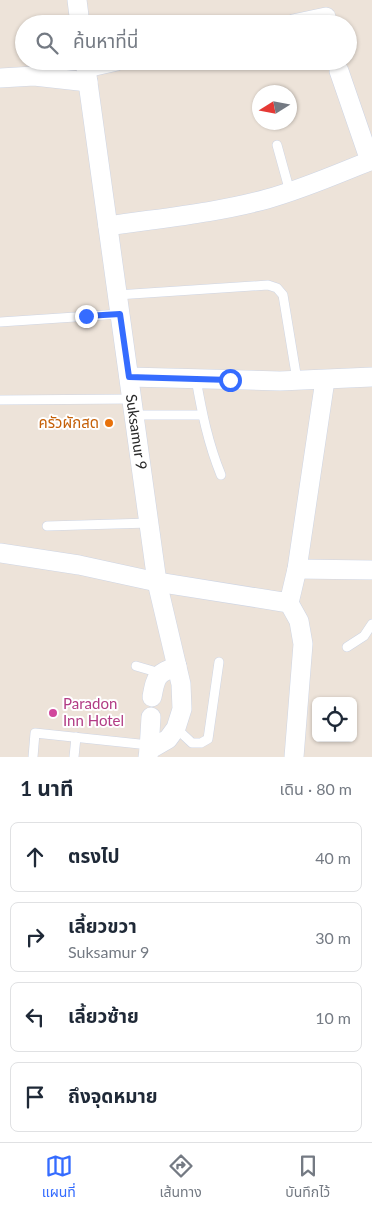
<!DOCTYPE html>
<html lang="th">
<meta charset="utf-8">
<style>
:root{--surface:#fff;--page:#f6f6f7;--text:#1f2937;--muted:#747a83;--line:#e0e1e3;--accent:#356cff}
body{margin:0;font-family:Lato,"Noto Sans Thai",sans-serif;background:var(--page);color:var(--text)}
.controls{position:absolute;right:15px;bottom:15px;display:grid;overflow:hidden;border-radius:8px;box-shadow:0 1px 4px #0004}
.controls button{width:45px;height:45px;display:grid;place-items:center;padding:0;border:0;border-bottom:1px solid var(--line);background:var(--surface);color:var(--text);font:25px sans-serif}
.compass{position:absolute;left:252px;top:85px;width:45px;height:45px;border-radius:50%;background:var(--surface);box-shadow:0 1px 4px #0004;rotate:259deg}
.stop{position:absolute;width:15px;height:15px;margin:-11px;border:4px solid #356cff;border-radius:50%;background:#fff}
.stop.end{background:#356cff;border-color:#fff;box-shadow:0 1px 5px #0008}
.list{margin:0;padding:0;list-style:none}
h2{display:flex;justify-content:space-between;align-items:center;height:65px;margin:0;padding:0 20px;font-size:21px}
h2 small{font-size:16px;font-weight:400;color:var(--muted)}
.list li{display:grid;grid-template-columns:32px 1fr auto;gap:15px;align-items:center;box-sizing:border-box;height:70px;margin:0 10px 10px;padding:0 10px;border:1px solid var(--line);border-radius:8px}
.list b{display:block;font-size:19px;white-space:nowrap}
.list p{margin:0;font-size:16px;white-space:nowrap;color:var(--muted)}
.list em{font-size:16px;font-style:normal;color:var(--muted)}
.icon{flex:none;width:28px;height:28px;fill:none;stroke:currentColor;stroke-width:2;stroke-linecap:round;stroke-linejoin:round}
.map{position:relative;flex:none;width:372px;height:757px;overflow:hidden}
.search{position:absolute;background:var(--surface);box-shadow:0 1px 4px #0004;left:15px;right:15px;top:15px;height:55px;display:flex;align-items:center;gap:12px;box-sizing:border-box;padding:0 18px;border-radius:28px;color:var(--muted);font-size:19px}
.sheet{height:385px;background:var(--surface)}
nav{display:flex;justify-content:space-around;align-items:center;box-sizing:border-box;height:70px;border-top:1px solid var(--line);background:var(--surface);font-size:14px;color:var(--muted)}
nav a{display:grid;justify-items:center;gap:2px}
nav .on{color:var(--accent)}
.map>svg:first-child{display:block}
</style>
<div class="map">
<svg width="372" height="757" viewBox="0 0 372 757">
<rect width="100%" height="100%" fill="#ede3d9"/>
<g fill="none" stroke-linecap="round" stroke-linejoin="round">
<g stroke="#ced5e4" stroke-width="10">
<g id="lane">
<path d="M277,145L290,192"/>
<path d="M117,295L268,285L277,288L283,295L297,380"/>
<path d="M0,322L120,314"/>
<path d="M196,379C202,413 208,443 221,475"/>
<path d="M0,400L132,399"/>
<path d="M134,415H202"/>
<path d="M47,526L149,523"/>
<path d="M347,647L364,636L372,624"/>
<path d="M136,666L160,673"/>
<path d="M176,728L192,743H201L208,739L219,662"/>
<path d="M33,757L35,733L149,745"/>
<path d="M74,757L76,737"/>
</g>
</g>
<g stroke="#ced5e4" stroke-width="20">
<g id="street">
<path d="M77,0L80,24"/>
<path d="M293,24L326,17"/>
<path d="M85,61L157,582L181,684L182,709L176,728L168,739L149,750L148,757"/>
<path d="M86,68L117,61"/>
<path d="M339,71L370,161"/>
<path d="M0,78L34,76L88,82"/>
<path d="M108,226C161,218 216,213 267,199C303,189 337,174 372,160"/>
<path d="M129,377L280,381L372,377"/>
<path d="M0,553L79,565L157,582L289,603L297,569L325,380"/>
<path d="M297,569L372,570"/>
<path d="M289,603L299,621L303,644L294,757"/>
<path d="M152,697C156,675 157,674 177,666"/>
<path d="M149,750L151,717"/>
</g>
</g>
<use href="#lane" stroke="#fff" stroke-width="9"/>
<use href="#street" stroke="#fff" stroke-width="19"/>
</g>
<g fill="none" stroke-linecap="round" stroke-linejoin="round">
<path stroke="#356cff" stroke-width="6" d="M86,316L120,314L129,377L230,380"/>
</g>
<circle fill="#e8710a" stroke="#fff" stroke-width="2" cx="109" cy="423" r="5"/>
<circle fill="#d1479c" stroke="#fff" stroke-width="2" cx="53" cy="713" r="5"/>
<g text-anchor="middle" stroke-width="4" stroke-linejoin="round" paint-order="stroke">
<g font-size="15" fill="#c56008" stroke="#fff" text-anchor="end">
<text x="99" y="428">ครัวผักสด</text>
</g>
<g font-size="15" fill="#292929" stroke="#fff">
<text transform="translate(136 432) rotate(82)" y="5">Suksamur 9</text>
</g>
<g font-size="15" fill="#b23c85" stroke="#fff" text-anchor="start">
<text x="63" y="709">Paradon<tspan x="63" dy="17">Inn Hotel</tspan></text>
</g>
</g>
</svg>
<div class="controls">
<button><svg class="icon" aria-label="locate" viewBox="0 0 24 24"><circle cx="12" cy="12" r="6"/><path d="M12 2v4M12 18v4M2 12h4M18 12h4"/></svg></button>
</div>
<svg class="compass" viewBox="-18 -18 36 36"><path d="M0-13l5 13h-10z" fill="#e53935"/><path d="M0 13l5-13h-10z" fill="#747a83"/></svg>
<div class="stop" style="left:230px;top:380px"></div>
<div class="stop end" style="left:86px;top:316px"></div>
<div class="search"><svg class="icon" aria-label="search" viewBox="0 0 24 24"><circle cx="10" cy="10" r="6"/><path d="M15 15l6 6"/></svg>ค้นหาที่นี่</div>
</div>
<section class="sheet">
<h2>1 นาที<small>เดิน · 80 m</small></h2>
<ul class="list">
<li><svg class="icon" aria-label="ahead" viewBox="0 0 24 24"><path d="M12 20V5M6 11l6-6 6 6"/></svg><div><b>ตรงไป</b></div><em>40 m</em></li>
<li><svg class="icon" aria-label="right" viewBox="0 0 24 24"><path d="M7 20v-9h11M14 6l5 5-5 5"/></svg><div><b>เลี้ยวขวา</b><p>Suksamur 9</p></div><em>30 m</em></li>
<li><svg class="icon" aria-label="left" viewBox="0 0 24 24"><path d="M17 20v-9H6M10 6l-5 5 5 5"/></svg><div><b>เลี้ยวซ้าย</b></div><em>10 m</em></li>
<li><svg class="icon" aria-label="arrive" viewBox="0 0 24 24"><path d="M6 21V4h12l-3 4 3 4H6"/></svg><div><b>ถึงจุดหมาย</b></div></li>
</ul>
</section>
<nav>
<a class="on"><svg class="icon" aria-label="map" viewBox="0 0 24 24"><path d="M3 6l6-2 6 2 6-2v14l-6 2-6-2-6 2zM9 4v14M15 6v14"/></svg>แผนที่</a>
<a><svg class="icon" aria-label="directions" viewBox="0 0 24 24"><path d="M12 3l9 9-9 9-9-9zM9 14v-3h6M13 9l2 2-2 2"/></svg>เส้นทาง</a>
<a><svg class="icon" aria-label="saved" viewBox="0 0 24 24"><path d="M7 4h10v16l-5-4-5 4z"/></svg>บันทึกไว้</a>
</nav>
